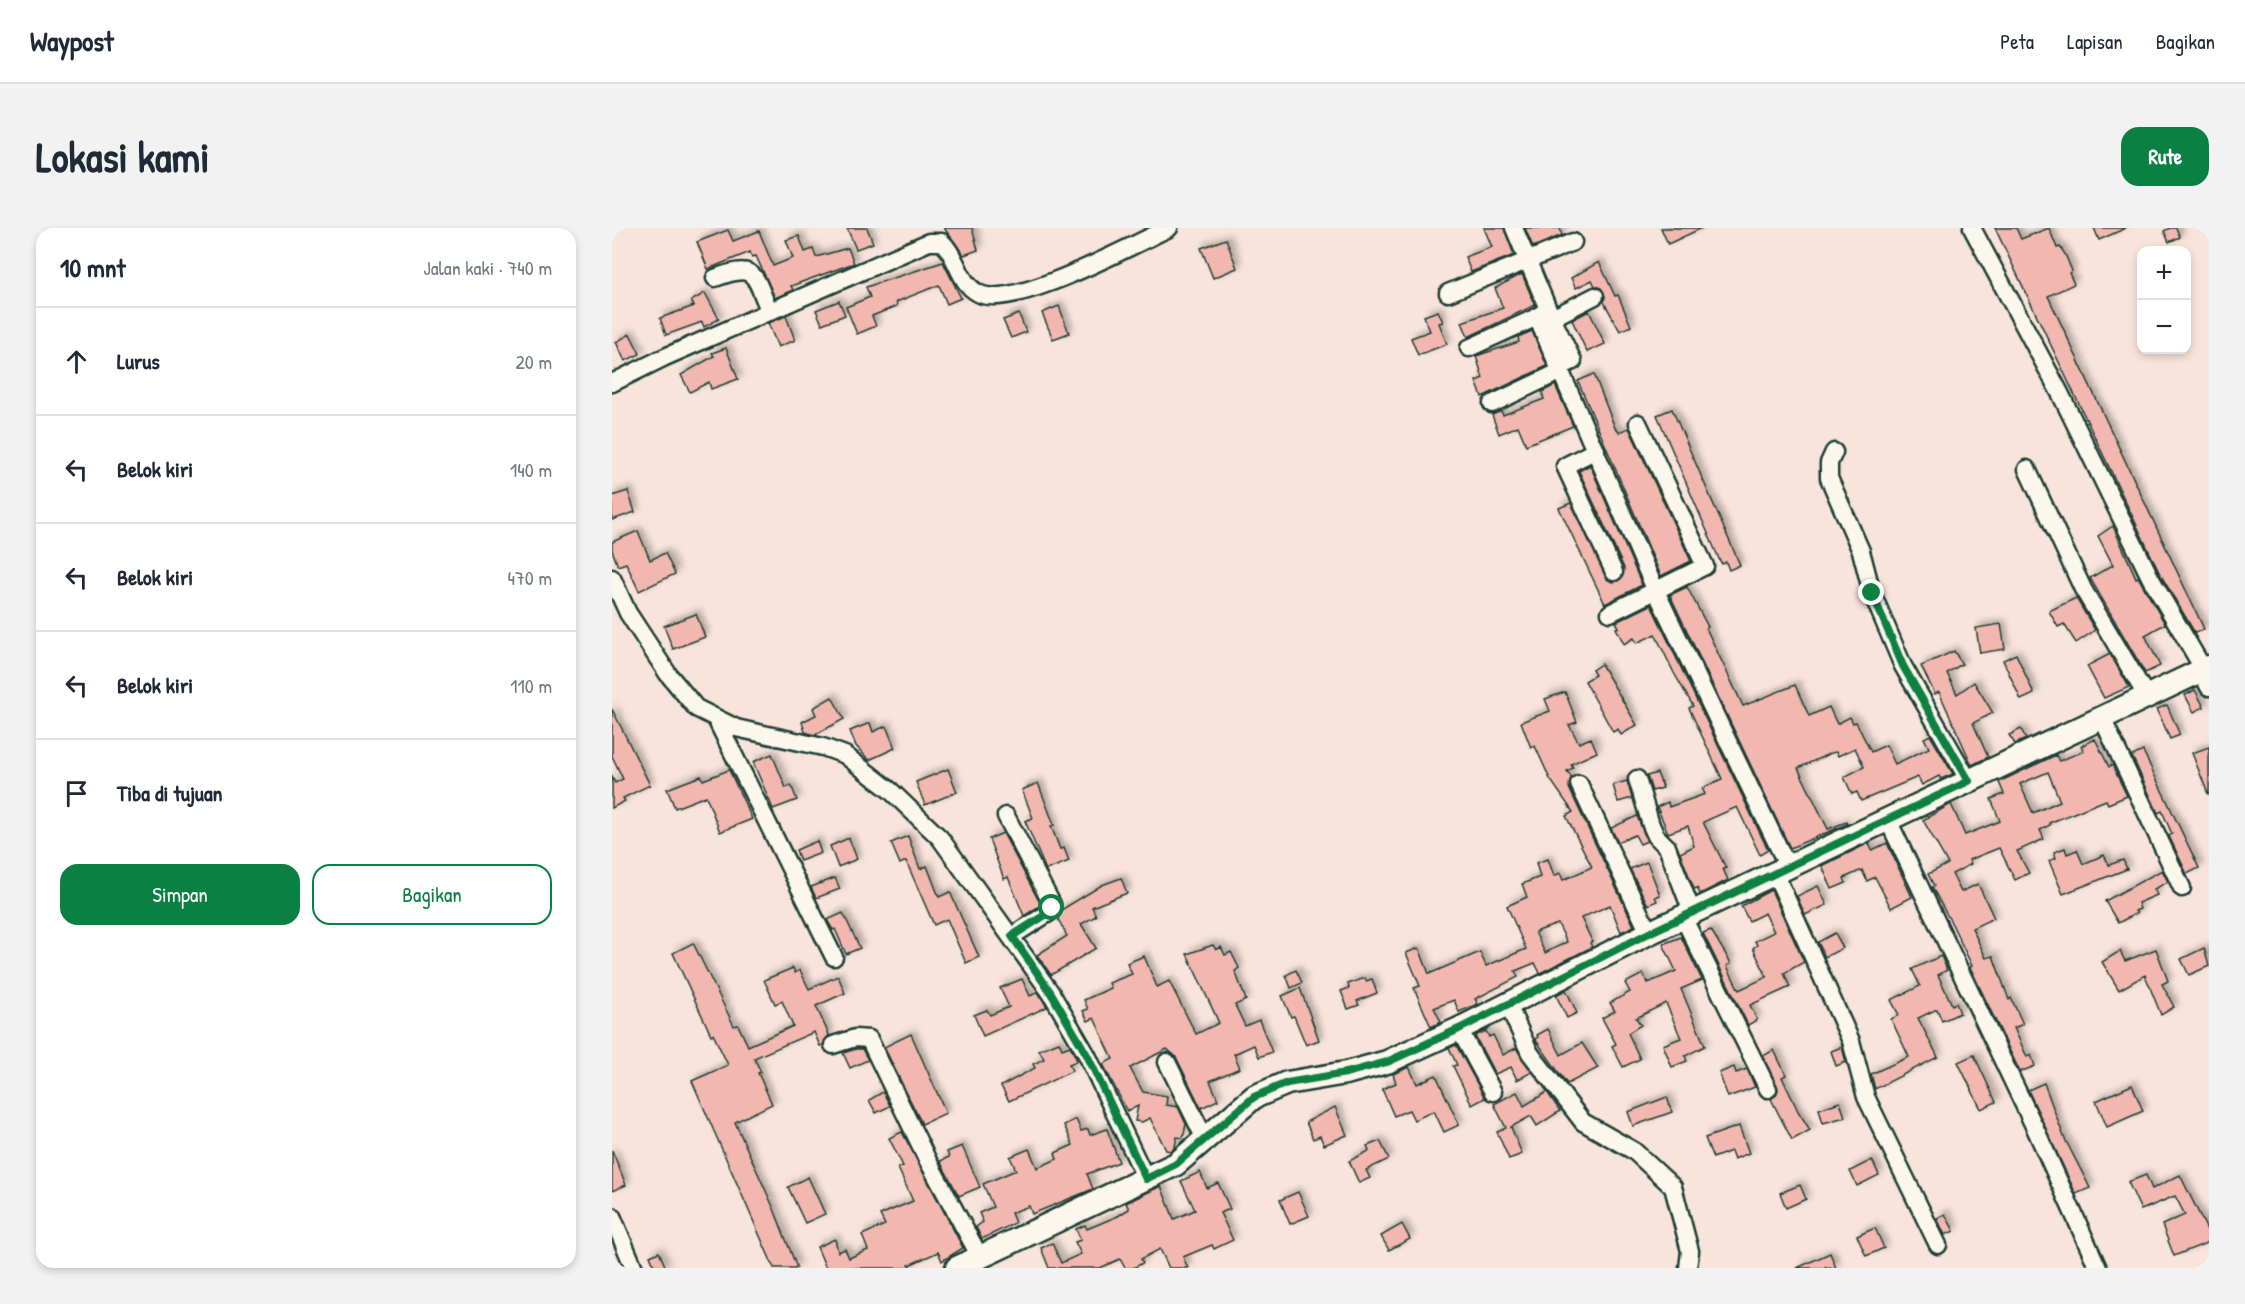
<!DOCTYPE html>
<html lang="id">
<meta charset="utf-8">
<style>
:root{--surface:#fff;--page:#f2f2f3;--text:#1f2937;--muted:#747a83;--line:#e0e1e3;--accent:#0b8043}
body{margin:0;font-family:"Patrick Hand",sans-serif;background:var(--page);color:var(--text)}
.controls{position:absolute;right:18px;top:18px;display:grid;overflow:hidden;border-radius:12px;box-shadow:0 3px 9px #0003}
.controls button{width:54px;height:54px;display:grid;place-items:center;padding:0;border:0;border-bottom:2px solid var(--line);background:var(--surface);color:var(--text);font:30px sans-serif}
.stop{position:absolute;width:18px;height:18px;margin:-14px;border:4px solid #0b8043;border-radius:50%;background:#fff}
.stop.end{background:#0b8043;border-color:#fff;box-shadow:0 2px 6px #0008}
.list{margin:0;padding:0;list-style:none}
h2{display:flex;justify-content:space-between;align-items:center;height:78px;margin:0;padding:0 24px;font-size:26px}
h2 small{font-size:20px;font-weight:400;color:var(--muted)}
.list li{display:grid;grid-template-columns:39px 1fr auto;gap:18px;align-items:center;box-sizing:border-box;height:108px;padding:0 24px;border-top:2px solid var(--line)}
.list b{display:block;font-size:22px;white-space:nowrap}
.list em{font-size:20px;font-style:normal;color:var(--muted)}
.actions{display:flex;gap:12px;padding:18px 24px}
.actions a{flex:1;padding:14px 0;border:2px solid var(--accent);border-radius:18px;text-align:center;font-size:21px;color:var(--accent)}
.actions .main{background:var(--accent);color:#fff}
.icon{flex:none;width:33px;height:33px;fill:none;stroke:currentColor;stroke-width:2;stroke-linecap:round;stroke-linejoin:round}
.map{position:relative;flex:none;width:1597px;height:1040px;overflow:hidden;border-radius:18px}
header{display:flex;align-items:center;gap:36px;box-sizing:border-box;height:84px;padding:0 30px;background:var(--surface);border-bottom:2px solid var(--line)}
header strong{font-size:28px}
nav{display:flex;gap:33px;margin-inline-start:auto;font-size:21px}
.intro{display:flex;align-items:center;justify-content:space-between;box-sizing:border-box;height:144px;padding:0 36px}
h1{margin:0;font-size:42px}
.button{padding:15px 27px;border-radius:18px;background:var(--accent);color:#fff;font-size:21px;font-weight:700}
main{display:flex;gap:36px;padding:0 36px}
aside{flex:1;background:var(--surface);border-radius:18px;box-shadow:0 3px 9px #0003}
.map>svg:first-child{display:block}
</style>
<header>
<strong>Waypost</strong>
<nav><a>Peta</a><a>Lapisan</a><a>Bagikan</a></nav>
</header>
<div class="intro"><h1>Lokasi kami</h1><a class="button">Rute</a></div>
<main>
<aside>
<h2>10 mnt<small>Jalan kaki · 740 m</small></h2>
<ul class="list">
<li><svg class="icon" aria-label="ahead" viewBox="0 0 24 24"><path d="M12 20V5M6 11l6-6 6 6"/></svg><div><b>Lurus</b></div><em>20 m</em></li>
<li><svg class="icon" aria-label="left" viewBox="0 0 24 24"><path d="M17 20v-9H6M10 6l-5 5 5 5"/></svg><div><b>Belok kiri</b></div><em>140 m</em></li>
<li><svg class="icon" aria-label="left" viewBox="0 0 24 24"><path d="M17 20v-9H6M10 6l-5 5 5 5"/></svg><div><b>Belok kiri</b></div><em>470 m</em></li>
<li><svg class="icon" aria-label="left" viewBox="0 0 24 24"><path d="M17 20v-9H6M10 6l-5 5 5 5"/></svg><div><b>Belok kiri</b></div><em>110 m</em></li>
<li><svg class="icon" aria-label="arrive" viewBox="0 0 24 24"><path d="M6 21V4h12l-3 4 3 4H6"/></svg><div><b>Tiba di tujuan</b></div></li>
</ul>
<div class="actions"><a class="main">Simpan</a><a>Bagikan</a></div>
</aside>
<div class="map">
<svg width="1597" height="1040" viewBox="0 0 1597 1040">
<defs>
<filter id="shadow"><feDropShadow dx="4" dy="-4" stdDeviation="3" flood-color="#0004"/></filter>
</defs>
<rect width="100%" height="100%" fill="#f8e4da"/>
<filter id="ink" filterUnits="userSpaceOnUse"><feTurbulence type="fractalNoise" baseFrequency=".0167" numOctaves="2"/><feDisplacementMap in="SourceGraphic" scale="12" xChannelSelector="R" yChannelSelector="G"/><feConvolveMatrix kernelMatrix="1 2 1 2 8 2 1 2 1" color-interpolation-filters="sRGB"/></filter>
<g filter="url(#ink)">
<g fill="#f2b7af" stroke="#1f3d34" stroke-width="1.5" fill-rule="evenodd" filter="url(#shadow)">
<path d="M235,0H255L261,15L244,21Z"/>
<path d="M332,0H360L366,22L352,27Z"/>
<path d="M872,0H892L902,27L859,44L853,29L880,19Z"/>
<path d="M913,0H948L950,7L921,19Z"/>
<path d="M1049,0H1090L1056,16Z"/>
<path d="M1383,0H1404L1409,11L1437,0L1445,20L1448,19L1453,26L1460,43L1457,45L1462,56L1436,68L1592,401L1583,405L1548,346Z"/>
<path d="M1482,0H1514L1487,12Z"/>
<path d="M1558,0H1564L1568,9L1557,14L1552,3Z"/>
<path d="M116,2L121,13L147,3L161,38L181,30L174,12L187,8L193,24L201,21L204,29L236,20L242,35L179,58L181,62L163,70L144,28L140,29L138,24L96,41L85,14Z"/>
<path d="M614,11L625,40L601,50L589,20Z"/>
<path d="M331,34L349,70L335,76L327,57L284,74L285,78L260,88L264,98L245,106L234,79L258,69L254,59Z"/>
<path d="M987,34L1003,68L1006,67L1019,98L1008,103L992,74L993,68L989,60L983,58L980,52L964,60L959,50Z"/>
<path d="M910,46L923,77L856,109L850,94L891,80L883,60Z"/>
<path d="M93,65L107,91L92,99L90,94L54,107L48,90L82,78L79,73Z"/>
<path d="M227,73L233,87L210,96L204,82Z"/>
<path d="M447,78L457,105L441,111L430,85Z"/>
<path d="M826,83L831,94L827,95L835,116L806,127L799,110L818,103L812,88Z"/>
<path d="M977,83L993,116L975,124L960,92Z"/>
<path d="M407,86L414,104L399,110L391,92Z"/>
<path d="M174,88L183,112L166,119L156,95Z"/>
<path d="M920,103L935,138L870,169L864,153L871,150L864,128L907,114L906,109Z"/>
<path d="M18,106L28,126L13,133L4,114Z"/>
<path d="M114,120L126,151L99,161L97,154L78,164L69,147L102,128L100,125Z"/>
<path d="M982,146L1003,200L1007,204L1017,200L1079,333L1049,348L966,153Z"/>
<path d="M943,157L961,198L914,217L906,198L887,206L880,187L889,183L891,187L932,171L930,164Z"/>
<path d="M1060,181L1128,337L1117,342L1114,334L1110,336L1107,331L1045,187Z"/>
<path d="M978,237L1030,357L993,376L947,280L959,275L996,352L1002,354L1010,350L1012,340L967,243Z"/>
<path d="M16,263L23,284L0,292V268Z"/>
<path d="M1501,298L1524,350L1526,349L1553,396L1533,407L1548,438L1533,445L1478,350L1501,337L1486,308Z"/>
<path d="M26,303L38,332L53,325L63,346L27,363L14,335L6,338L0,322V314Z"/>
<path d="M1075,359L1096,399L1094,400L1131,478L1183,457L1197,488L1217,479L1225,496L1238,489L1241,495L1244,494L1259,524L1274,517L1283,536L1317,520L1312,510L1318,507L1341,546L1329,551L1327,548L1310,557L1306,549L1249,573L1245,564L1240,566L1232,549L1252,539L1243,520L1226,528L1224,524L1219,525L1186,540L1216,601L1234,594L1235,596L1178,620L1058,367Z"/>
<path d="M1464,370L1483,402L1464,415L1452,396L1446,399L1437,383Z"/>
<path d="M1039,377L1156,622L1148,627L1125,579L1091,594L1114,640L1111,641L1116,652L1088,666L1085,660L1082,661L1068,625L1082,618L1076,598L1056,605L1045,579L1056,574L1057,579L1093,566L1090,560L1110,551L1077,480L1081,478L1062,445L1043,406L1025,415L1022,410L1012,416L1004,400L1007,399L1004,394Z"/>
<path d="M84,386L93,409L61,421L52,398Z"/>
<path d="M1389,396L1393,421L1368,425L1364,400Z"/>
<path d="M1342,423L1350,436L1335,445L1345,466L1362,454L1381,485L1361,495L1376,529L1360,537L1327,464L1323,466L1309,438Z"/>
<path d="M1404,426L1422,466L1409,472L1391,432Z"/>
<path d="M1498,426L1517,459L1492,470L1475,438Z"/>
<path d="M989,436L1025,497L1009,507L1006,501L1001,504L973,453L983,447L980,442Z"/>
<path d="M1583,462L1592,479L1582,484L1573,467Z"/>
<path d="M953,464L965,494L957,497L967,515L979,510L985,524L959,536L961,540L955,543L959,549L957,560L1022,698L1009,704L998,677L969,690L980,713L978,715L980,719L928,745L923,735L903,743L906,749L863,771L866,776L847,784L842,772L822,780L829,794L819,799L802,760L808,758L794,725L807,720L817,746L868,724L874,738L914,721L895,678L915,669L910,656L928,649L924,635L936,631L942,648L948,645L951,652L980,639L954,588L961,584L938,551L923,518L919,520L909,494L938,483L933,471ZM946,696L955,714L933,725L923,704Z"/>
<path d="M220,469L232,491L203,507L193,504L190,494L204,487L201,480Z"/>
<path d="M1555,477L1568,507L1558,511L1545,481Z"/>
<path d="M0,481L38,557L11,570L13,573L0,580V548L3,555L11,551L0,528Z"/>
<path d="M258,495L261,504L274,498L283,520L257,532L244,518L238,503Z"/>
<path d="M1409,501L1414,511L1403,516L1397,507Z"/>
<path d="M1483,511L1497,539L1500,537L1515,568L1496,576L1494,572L1437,595L1438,597L1428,602L1432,611L1405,623L1417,645L1403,652L1387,620L1357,632L1359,636L1340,646L1349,664L1366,656L1382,690L1360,700L1374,730L1381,728L1397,772L1399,770L1411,796L1402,800L1415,829L1419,827L1423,838L1408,844L1358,739L1360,738L1341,698L1320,659L1322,658L1316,646L1336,636L1311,592L1339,576L1353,607L1388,593L1379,571L1392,566L1387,554L1444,527L1447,533L1472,523L1469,518ZM1436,544L1448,573L1421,585L1408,556Z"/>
<path d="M1597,519V566H1596L1580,525Z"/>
<path d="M1531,523L1587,640L1575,646L1557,608L1560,606L1550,583L1546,585L1520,528Z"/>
<path d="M160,526L174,560L179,557L185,572L161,581L141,534Z"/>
<path d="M336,541L345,564L313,577L304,554Z"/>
<path d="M117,542L140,591L108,604L94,568L63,580L55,561L89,548L91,552Z"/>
<path d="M1045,545L1051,560L1040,563L1035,548Z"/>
<path d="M1015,553L1020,570L1006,574L1001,557Z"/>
<path d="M426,555L442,597L439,598L448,621L452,620L457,633L434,642L413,593L421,590L410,562Z"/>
<path d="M1025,588L1035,613L1028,616L1023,607L1006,614L999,600Z"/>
<path d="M391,605L429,677L412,688L396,649L392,651L377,611Z"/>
<path d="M296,608L308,641L315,638L327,669L338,664L367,729L354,735L335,691L322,697L294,633L288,636L279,615Z"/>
<path d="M237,610L245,631L226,639L218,618Z"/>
<path d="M205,613L209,625L188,633L184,622Z"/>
<path d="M1257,615L1260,622L1275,615L1300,669L1279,680L1263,649L1255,653L1250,642L1232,650L1234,655L1220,661L1210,638Z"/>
<path d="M1453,620L1455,626L1465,622L1471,636L1492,627L1497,637L1511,632L1515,641L1451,666L1437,633L1444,630L1442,624Z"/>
<path d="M1035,634L1048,667L1043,669L1045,673L1036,677L1018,641Z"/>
<path d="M1550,642L1556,654L1542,661L1545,667L1526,675L1528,681L1523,683L1525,685L1506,695L1493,673Z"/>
<path d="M223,650L228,661L204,670L199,659Z"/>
<path d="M509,650L515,665L480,679L484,688L469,696L484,720L439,747L425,727L455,708L446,691L449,682L490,657Z"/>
<path d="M1206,658L1215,677L1193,687L1185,668Z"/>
<path d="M1159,662L1192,734L1172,745L1178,759L1138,777L1145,792L1136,797L1091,705L1099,702L1119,735L1115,738L1127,762L1155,749L1141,720L1145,717L1143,713L1162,704L1153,685L1137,693L1129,678Z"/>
<path d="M231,685L248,720L234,726L223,701L221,702L215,692Z"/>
<path d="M1223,705L1231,720L1213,729L1206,714Z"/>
<path d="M1069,709L1090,752L1069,761L1093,818L1073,828L1075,833L1060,839L1051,817L1069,810L1054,775L1024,790L1029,797L1016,805L1028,831L1011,839L1000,818L1004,816L990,790L1003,783L998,775L1018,764L1013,755L1031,746L1036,755L1064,743L1051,716Z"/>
<path d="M81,715L122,798L126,797L136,818L181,798L170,773L163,776L152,752L181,740L183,745L188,742L197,761L226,748L233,765L204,778L217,807L211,817L208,818L202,804L142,830L149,844L146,845L160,876L123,894L162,981L185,1040H162L80,853L116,837L101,806L99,807L61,725Z"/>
<path d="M601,717L604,722L609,719L613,727L619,724L627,740L623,743L634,772L623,777L633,798L647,792L660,824L647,829L642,817L622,826L628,840L598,853L606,872L589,880L564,829L555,821L518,840L531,864L555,868L554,877L566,879L574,896L571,910L565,909L563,919L559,923L554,922L538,890L530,894L523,893L526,878L515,883L491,836L501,831L482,790L476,793L471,783L476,781L472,772L499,760L497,755L520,746L515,735L532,728L545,759L557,753L584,806L607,795L575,726Z"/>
<path d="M1592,720L1597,738L1577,747L1569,731Z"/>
<path d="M1544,721L1556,753L1550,756L1562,779L1549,787L1533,747L1507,762L1490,734L1508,723L1513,733Z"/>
<path d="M1329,728L1335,742L1326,747L1340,777L1344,775L1348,785L1330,793L1325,781L1306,790L1326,829L1263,861L1259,846L1297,829L1279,791L1287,787L1279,772L1308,758L1300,741Z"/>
<path d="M684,742L690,755L679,760L674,747Z"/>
<path d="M753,750L754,753L760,751L765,765L745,773L747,777L736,781L729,763L737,760L736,756Z"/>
<path d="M410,751L418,768L426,764L435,779L371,808L362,787L375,782L378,787L397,779L388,760Z"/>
<path d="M688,760L707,812L694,817L682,788L679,789L670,768Z"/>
<path d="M954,762L965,785L955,790L944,767Z"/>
<path d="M936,801L949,827L970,815L986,840L955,856L923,811L926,809L925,807Z"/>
<path d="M874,803L877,809L881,807L891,827L904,820L920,844L905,852L899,839L883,846L863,808Z"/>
<path d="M299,806L334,885L310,896L272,819Z"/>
<path d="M447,814L450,821L458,818L461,824L465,833L457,836L460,843L397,873L389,858L423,840L421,836L432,831L427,822Z"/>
<path d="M844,817L873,870L860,877L841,838L845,837L837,820Z"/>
<path d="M1230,819L1234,834L1224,838L1219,823Z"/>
<path d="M244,821H250L256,832L238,840L231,825Z"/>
<path d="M1162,822L1174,847L1170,849L1186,883L1198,902L1180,912L1159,871L1164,867L1166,861L1151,828Z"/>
<path d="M1362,827L1384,874L1369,881L1346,834Z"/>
<path d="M797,839L805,856L824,847L847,897L832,904L822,883L802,892L797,882L782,888L770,861L784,855L781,846Z"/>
<path d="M1122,839L1124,845L1135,841L1143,859L1116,869L1107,845Z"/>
<path d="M1432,855L1452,909L1478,960L1464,966L1416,862Z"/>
<path d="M1520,857L1531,883L1495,899L1484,873Z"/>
<path d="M271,864L278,878L264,885L257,872Z"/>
<path d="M905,864L912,878L935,864L948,883L925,898L919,888L899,899L910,926L897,931L885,904L894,900L882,876Z"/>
<path d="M1055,869L1060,884L1021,898L1016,884Z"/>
<path d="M1228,874L1233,889L1211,895L1207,881Z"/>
<path d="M723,879L735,907L712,917L708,908L701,911L694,894Z"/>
<path d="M464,891L469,903L476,901L478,907L495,901L507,934L475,946L481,961L420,986L417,978L399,985L403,995L370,1011L364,999L371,994L367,985L381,979L371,956L404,942L398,929L417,921L425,940L445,931L443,925L461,917L452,897Z"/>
<path d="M1127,898L1137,925L1122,931L1119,923L1101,930L1093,910Z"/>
<path d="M290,904L351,1020L330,1033L326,1024L297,1037L298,1040H214L205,1019L223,1011L226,1024L233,1021L237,1030L256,1022L250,1007L273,997L268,987L301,973L286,940L291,938L277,910Z"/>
<path d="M768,913L777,931L754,942L758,950L747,955L737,933L757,923L755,918Z"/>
<path d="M350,918L368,959L347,968L328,933L337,929L335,924Z"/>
<path d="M0,922L14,957L0,963Z"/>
<path d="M1260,932L1267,947L1245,958L1238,943Z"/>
<path d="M588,944L595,960L606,955L618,981L608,985L621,1012L602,1021L600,1017L571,1029L576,1040H557L548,1021L529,1031L531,1035L521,1040H513L508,1031L488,1040H437L429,1020L440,1015L449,1035L469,1026L463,1014L469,1012L464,1001L473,997L475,1001L506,988L517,981L514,975L549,958L562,991L583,982L569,953Z"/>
<path d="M1534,947L1540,961L1568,947L1597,1006V1014L1562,1028L1550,997L1573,987L1563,968L1529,982L1516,954Z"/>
<path d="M196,949L213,986L193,995L176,959Z"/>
<path d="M1188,957L1194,971L1174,980L1168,965Z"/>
<path d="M686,964L697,988L678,996L668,972Z"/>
<path d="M1333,986L1342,1003L1333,1007L1325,990Z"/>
<path d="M790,996L798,1011L777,1022L769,1008Z"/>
<path d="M1263,1000L1272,1020L1254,1028L1245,1008Z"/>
<path d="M47,1024L54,1040H43L38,1028Z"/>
<path d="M1218,1025L1224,1040H1185Z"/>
</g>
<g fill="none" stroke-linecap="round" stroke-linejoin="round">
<g stroke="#1f3d34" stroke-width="21">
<g id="street">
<path d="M902,0L936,81L925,89L1043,361L1176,639"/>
<path d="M1360,0L1448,165L1539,351L1592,442"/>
<path d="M103,50C146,34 141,47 158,84"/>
<path d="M836,65L961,14"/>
<path d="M936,81L940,90L983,68"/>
<path d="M940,90L961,133L946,140"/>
<path d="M857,120L925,89"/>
<path d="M0,155L53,129L317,14H330C346,29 346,54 366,65C398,84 522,16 557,0"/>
<path d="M880,176L947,144"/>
<path d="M984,222L953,238L1002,344"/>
<path d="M1222,224L1217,235V250L1249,323L1260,365L1291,438L1357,553"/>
<path d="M1415,241L1471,361L1535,469"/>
<path d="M0,350L16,385L56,446L84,480L124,500L211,519L233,527L279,563L328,610L439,765L475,827L534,951"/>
<path d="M998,385L1093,338L1026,195"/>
<path d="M1589,443L1597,459"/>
<path d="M1490,490L1570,660"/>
<path d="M104,491L222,729"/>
<path d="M1025,551L1039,597L1044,608L1055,619L1080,684"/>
<path d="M967,556L1037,705"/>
<path d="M394,588L440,676L438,684L400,708"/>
<path d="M1276,592L1423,900L1486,1040"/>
<path d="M1163,645L1239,813L1254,869L1326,1017"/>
<path d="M1071,689L1156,861"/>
<path d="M896,777L918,825L971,894L1022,923L1061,959L1078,1023L1076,1040"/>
<path d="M847,801L881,864"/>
<path d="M221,817L243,810L257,811L316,933L368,1029"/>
<path d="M555,834L593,911"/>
<path d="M0,988L22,1040"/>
</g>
</g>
<g stroke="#1f3d34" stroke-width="27">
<path id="secondary" d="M345,1040L564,936L642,869L675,855L734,845L775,834L847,801L1037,705L1597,439"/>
</g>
<use href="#street" stroke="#fbf7ec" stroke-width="16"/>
<use href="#secondary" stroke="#fbf7ec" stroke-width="22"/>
</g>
</g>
<g fill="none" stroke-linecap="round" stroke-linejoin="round" filter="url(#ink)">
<path stroke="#0b8043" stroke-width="8" d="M440,680L438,684L400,708L439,765L475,827L534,951L564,936L642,869L675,855L734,845L775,834L847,801L1037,705L1357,553L1291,438L1260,365"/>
</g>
</svg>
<div class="controls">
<button>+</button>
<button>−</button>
</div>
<div class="stop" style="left:440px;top:680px"></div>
<div class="stop end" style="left:1260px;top:365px"></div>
</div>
</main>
